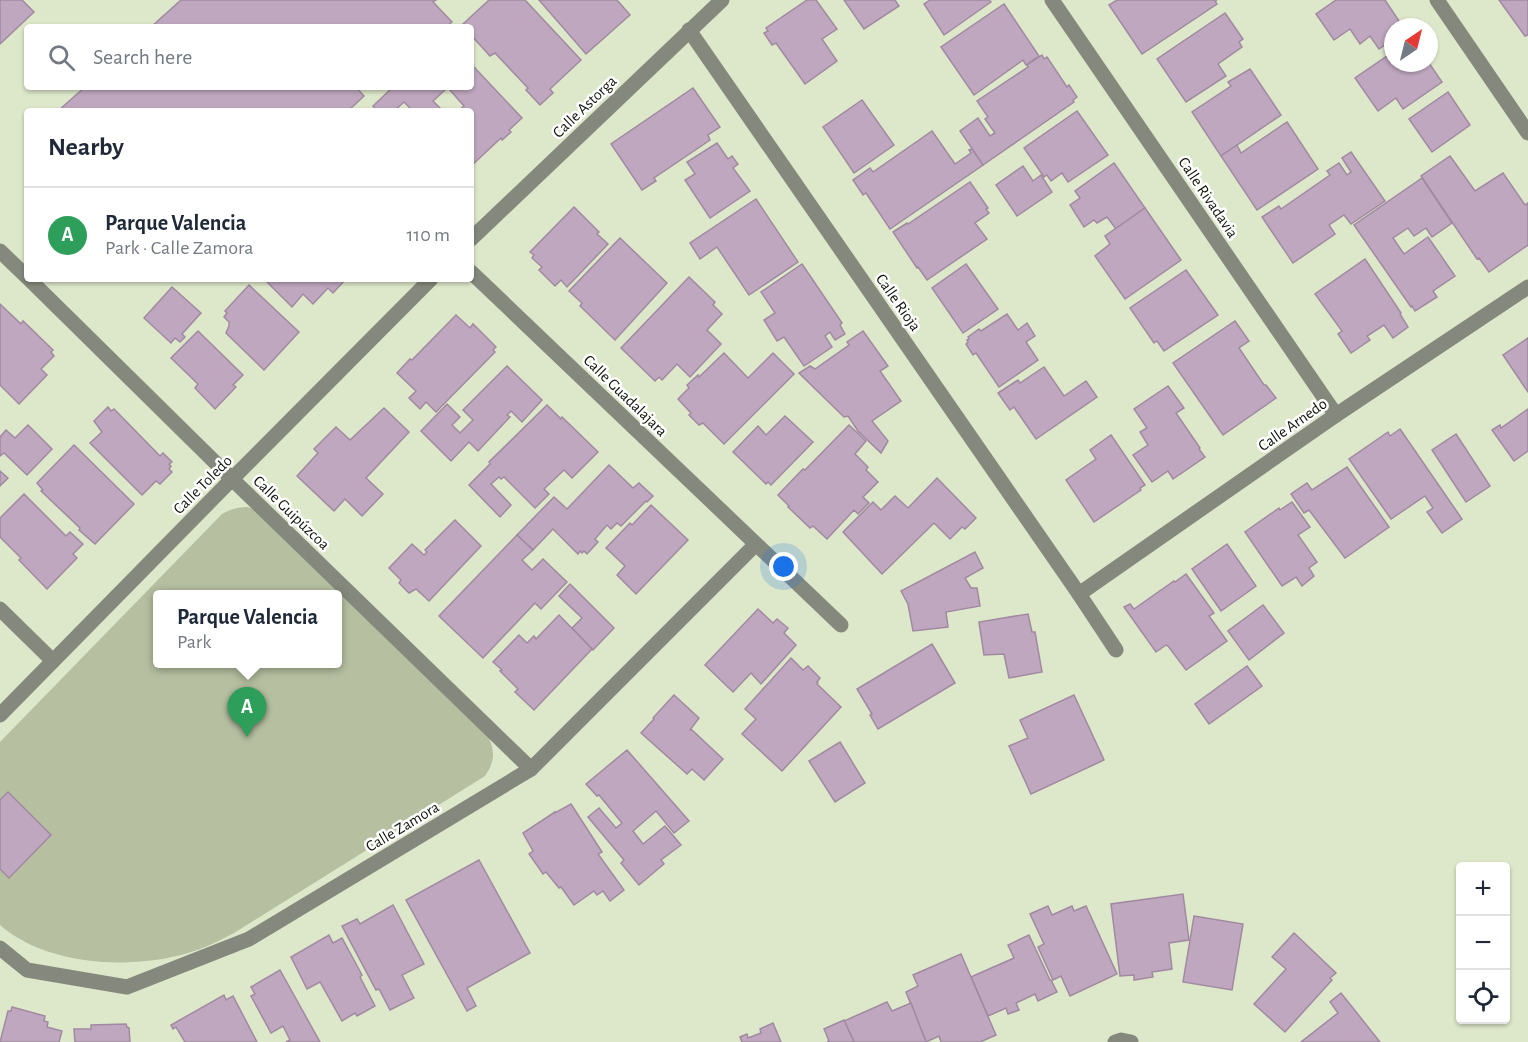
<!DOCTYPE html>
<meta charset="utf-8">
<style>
:root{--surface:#fff;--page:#f2f2f3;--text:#1f2937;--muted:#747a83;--line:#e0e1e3;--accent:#b04db4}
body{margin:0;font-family:"Alegreya Sans",sans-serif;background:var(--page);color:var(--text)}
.controls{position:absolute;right:18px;bottom:18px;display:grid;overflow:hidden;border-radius:6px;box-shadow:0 2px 4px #0004}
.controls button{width:54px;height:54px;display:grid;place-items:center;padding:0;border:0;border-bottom:2px solid var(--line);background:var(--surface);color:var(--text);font:30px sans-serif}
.compass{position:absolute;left:1384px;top:18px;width:54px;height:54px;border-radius:50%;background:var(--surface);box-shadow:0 2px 4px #0004;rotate:35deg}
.you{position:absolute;left:784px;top:567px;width:21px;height:21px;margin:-15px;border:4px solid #fff;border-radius:50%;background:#1a73e8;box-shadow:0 0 0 9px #1a73e833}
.badge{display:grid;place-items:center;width:39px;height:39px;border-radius:50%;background:var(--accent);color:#fff;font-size:20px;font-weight:700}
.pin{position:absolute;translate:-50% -50px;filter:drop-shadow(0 2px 3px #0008)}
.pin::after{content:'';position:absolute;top:32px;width:21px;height:18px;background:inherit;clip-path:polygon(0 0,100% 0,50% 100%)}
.popup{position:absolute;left:153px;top:590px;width:189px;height:78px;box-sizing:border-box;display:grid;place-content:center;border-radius:6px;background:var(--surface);filter:drop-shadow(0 2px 4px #0005);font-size:20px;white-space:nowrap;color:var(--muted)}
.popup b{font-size:22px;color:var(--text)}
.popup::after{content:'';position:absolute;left:50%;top:100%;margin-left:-12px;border:12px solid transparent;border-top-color:var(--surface)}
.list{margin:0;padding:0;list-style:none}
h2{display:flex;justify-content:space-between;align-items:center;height:78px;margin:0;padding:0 24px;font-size:26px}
h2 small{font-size:20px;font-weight:400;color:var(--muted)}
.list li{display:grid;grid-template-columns:39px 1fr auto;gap:18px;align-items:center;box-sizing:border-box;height:96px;padding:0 24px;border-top:2px solid var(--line)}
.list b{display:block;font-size:22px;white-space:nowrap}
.list p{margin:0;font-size:20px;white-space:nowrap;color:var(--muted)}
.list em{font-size:20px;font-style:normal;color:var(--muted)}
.icon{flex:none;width:33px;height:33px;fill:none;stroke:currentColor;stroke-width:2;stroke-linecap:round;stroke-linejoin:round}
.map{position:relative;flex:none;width:1528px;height:1042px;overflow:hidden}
.search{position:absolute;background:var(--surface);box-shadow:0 2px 4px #0004;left:24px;top:24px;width:450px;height:66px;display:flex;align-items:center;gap:15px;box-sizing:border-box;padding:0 21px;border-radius:6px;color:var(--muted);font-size:22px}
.panel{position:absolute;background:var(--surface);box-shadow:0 2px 4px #0004;left:24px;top:108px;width:450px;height:174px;border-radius:6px}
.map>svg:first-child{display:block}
</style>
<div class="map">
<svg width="1528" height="1042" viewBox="0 0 1528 1042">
<rect width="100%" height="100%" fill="#dde7c9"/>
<path fill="#b6c0a1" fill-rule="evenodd" d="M248,507L260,512L486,732C495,749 496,760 485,776L234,933C219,941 205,948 188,953C130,970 47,966 0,925V742L222,514C231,509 238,507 248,507ZM157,594H337V664H157Z"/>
<g fill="#bfa8bf" stroke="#a18aa1" stroke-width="1.5">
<path d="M0,0H22L34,12L0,44Z"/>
<path d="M181,0H436L433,2L452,22L446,27H151Z"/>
<path d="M489,0H525L581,60L550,89L553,93L540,105L526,90L528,88L495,53L490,56L471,35V27H463L462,25Z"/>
<path d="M539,0H617L630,15L586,54Z"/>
<path d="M807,0H816L837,29L822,39L837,61L805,84L776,43L772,45L764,33L768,31L766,28Z"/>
<path d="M844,0H895L899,6L864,29Z"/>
<path d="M930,0H989L991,2L944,35L924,4Z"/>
<path d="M1117,0H1217L1215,1L1217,4L1142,54L1109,5Z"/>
<path d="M1336,0H1385L1403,27H1393V39L1379,49L1370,36L1360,44L1350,29L1334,40L1316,14Z"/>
<path d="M1499,0H1528V35L1525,36Z"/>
<path d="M1004,4L1039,56L1026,65L1023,60L974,95L941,47Z"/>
<path d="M1225,13L1243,39L1239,42L1242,47L1218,64L1226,76L1186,102L1157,59Z"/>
<path d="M1393,52V63H1429L1442,82L1403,109L1396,98L1378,111L1355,78Z"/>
<path d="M1042,55L1044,59L1047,57L1067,87L1069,85L1077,97L1073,100L1074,102L983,165L960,131L978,118L990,136L995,133L985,119L988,117L977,101L1028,67L1027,65Z"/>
<path d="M474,67L522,118L509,130L511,132L502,140L501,138L471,166V111H458L464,106L450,90L454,87H471V70Z"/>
<path d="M1250,69L1281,115L1221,156L1192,112L1231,86L1228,82Z"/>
<path d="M85,87H356L364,96L348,111H58Z"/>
<path d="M393,87H444L446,89L433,101L442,110L413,111L404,102L394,111H377L373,106Z"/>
<path d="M693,88L720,127L708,135L710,140L654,178L656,181L642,190L611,144Z"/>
<path d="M1448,92L1470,125L1432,152L1409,119Z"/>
<path d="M862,100L894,145L854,173L823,127Z"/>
<path d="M1077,111L1108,155L1068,182L1062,173L1051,181L1047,175L1044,177L1024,148Z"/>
<path d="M1287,122L1318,169L1257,210L1221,156L1237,145L1241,153Z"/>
<path d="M932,131L955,164L971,153L969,150L972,149L983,165L890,229L866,193L863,195L853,180L870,168L873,172Z"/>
<path d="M717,143L728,159L732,156L738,164L733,168L750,191L710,218L685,180L695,174L687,162Z"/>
<path d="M1351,152L1385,201L1351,224L1344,215L1329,225L1335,234L1293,263L1262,217L1279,206L1281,209L1330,175L1327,171L1339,163L1347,175L1351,172L1342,158Z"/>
<path d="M1450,156L1475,191L1503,173L1525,205L1528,203V245L1489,272L1479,258L1477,259L1421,176Z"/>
<path d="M1114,163L1145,208L1116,229L1107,217L1097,223L1094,220L1084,227L1070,205L1080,198L1075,191Z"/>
<path d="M1023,166L1033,181L1041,175L1052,192L1017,216L996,185Z"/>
<path d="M1422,178L1452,223L1432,237L1426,228L1414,236L1408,228L1393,238L1404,254L1428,237L1455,276L1433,291L1437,297L1415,311L1412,306L1411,307L1354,225Z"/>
<path d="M970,182L988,208L986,209L989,213L975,223L987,239L927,280L918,267L917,268L893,232L907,223L908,224Z"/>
<path d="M756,199L798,262L749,295L717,247L700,259L690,243Z"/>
<path d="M574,207L599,232L597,234L608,244L567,287L561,280L555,286L539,270L542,267L532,258L534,255L530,252Z"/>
<path d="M1145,208L1181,260L1125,299L1095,256L1110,244L1105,236Z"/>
<path d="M620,238L667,283L615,340L580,306L582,303L569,291Z"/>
<path d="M1365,259L1401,313L1400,314L1408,327L1393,338L1384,325L1367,336L1370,340L1351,353L1338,334L1342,331L1315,294Z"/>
<path d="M802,264L842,323L840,325L845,334L835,340L830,332L825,336L832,347L804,366L784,337L777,341L764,320L775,313L761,292Z"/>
<path d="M966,264L998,309L963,333L932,288Z"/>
<path d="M1186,270L1218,315L1164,351L1157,341L1154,343L1130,308Z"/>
<path d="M689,277L715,302L713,305L722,314L707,330L721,344L690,377L677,364L662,380L659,377L655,381L621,348Z"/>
<path d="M264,279H344L345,280L333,293L328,288L313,304L303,294L292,307Z"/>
<path d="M249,285L299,332L264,370L226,333L229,326V322L224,317L227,313L225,311Z"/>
<path d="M172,287L201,313L182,334L185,337L180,342L175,338L171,343L144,318Z"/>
<path d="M0,304L21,324L23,321L53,350L51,352L54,356L41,369L47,375L19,404L0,385Z"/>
<path d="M1007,314L1018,330L1027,323L1035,336L1026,342L1038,360L999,387L976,353L973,355L966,344L968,342L967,340L969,339L968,337L979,329L981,331Z"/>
<path d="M456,315L470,328L473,324L496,347L493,350L495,352L436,412L426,402L420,409L409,398L416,391L397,373L410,359L412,360Z"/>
<path d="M1235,321L1249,341L1239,348L1264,385H1266L1276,398L1223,435L1173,363Z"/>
<path d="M198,331L243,375L233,385L236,387L215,409L195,388L198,384L171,358Z"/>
<path d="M863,331L888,366L880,371L901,401L872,421L888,441L881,453L858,431L848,416L844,417L799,373L810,366L815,369L849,345L847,342Z"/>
<path d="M1528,338V392L1503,355Z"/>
<path d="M724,353L748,378L773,353L794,374L724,444L703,423L699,425L689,415L691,413L678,399L689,388L687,385L698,375L699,377Z"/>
<path d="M507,366L542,400L522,422L511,411L507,415L510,417L478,451L469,442L451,461L421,431L447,404L460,417L452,425L460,433L473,420L463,410Z"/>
<path d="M1044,367L1064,396L1086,381L1097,397L1036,439L1014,407L1010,410L998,393L1018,380L1020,383Z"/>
<path d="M1168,386L1184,408L1176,413L1200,448L1199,449L1205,457L1173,479L1168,471L1152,482L1133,455L1148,445L1140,432L1147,428L1134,409Z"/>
<path d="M547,405L561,419L562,417L598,452L572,478L564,470L544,489L549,494L535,508L504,477L501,479L499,477L491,484L511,505L500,517L469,485L490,464L489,462Z"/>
<path d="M108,407L111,411L114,409L160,456L163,453L172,462L169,464L171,466L169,469L172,472L160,484L156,481L142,495L90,443L102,432L94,421Z"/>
<path d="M384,408L409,432L366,478L383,494L362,516L345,499L334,511L297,476L318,453L314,449L336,427L350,440Z"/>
<path d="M1528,409V451L1514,461L1492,430L1500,425L1501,428Z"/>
<path d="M785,416L813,442L771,485L768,482L766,484L733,452L758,426L766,435Z"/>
<path d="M28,425L52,449L27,475L4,453L0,456V437L6,430L15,438Z"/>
<path d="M849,425L866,441L855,454L868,467L866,470L878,482L863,497L869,503L858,514L854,510L827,539L813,526L810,528L788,507L789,506L778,495L803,469L805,470Z"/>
<path d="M1400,429L1462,519L1442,533L1427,512L1433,508L1425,496L1391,519L1349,459L1388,432L1390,436Z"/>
<path d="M1456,434L1490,486L1466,502L1432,450Z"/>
<path d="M1111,435L1145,485L1140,488L1141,490L1094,522L1066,480L1096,459L1090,450Z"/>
<path d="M74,445L134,504L95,544L79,530L80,528L41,491L43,490L37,483Z"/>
<path d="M609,465L633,488L639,483L653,496L647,502L646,501L621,526L617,523L611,529L607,525L595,539L598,542L587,554L584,551L582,553L580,551L578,554L553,529L533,550L517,535L554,497L567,509Z"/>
<path d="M1347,467L1389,527L1345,558L1309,510L1304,513L1291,494L1307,483L1312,490Z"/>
<path d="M0,471L8,478L0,486Z"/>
<path d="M937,478L976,518L965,529L962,527L950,539L934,523L882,574L843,532L873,502L881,510L895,496L908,508Z"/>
<path d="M24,494L66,536L70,532L83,544L73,554L77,558L47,589L19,560L21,558L0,537V518Z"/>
<path d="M1292,502L1310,527L1298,535L1317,562L1309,568L1314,576L1302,586L1296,577L1282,586L1245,532L1279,508L1280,510Z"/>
<path d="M651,505L688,540L636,594L617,575L625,566L606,548L630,523L632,525Z"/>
<path d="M455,520L481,546L429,601L416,589L409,593L399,583L401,580L389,568L412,544L424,555L427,552L425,550Z"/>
<path d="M517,535L533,550L522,560L532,570L543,559L567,582L541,609L535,603L483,658L439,616Z"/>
<path d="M1227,544L1256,586L1221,611L1192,569Z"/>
<path d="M975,552L983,568L965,578L971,588H977L980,606L946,612L948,627L913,631L908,604L901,591Z"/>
<path d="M1186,574L1214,613L1209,616L1227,641L1186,670L1168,646L1166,645L1156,652L1124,607L1130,604L1134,609L1174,581L1175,582Z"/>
<path d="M570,584L614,628L593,650L572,628L582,618L559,596Z"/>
<path d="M1263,605L1284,633L1249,660L1228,631Z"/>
<path d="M758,609L773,623L777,619L788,628L784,633L796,645L761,684L751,673L733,692L705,665Z"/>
<path d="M1028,614L1032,632H1035L1042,672L1009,678L1004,654L984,655L979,622Z"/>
<path d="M559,615L592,649L534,710L515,692L518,689L500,671L502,670L493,662L519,635L527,643L534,636L536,639Z"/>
<path d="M932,644L955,683L878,729L870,715L872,714L857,689Z"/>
<path d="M791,658L803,670L808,666L820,678L817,682L818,683L817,684L841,707L782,771L742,734L756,719L745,709Z"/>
<path d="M1247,666L1262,686L1209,724L1195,704Z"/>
<path d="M674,695L699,718L690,730H692L723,759L704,780L692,769L687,774L641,733L654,719L653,718Z"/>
<path d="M1074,695L1104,760L1031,794L1009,746L1028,738L1020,720Z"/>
<path d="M840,742L865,783L835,802L809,761Z"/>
<path d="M627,750L689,821L674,833L656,811L633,831L643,844L665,826L681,845L661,860L664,864L639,885L621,863L624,860L588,817L599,808L616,828L622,823L599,795L597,796L586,784Z"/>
<path d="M8,792L51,835L9,878L0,869V800Z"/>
<path d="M571,804L602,852L598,854L624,890L610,901L603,891L597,895L594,891L574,905L561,887L559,888L546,872L543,874L529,854L533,851L523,833L555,812V813Z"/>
<path d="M479,860L530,953L467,988L476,1006L467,1011L406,900Z"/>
<path d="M1183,894L1189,940L1169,943L1172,969L1152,972L1153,977L1134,980V975L1120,976L1111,904Z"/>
<path d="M393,905L424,964L402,975L414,998L390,1010L379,989L376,990L342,926L357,919L360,924Z"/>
<path d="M1048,906L1052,915L1072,906L1074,911L1086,906L1117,974L1070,996L1061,976L1053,980L1038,947L1044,944L1030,914Z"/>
<path d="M1194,916L1243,924L1232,990L1183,982Z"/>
<path d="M1294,933L1336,973L1330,978L1332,980L1285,1032L1254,1004L1286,969L1272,957Z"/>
<path d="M329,935L333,943L342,938L362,975L360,977L375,1006L357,1016L355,1013L342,1021L320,982L307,989L291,957Z"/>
<path d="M1029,935L1050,980H1051L1057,992L1038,1001L1035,994L1016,1003L1019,1010L1008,1014L1006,1008L988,1016L971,977L1014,958L1008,945Z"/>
<path d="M961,954L996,1035L980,1042H941L939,1036L926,1042L906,992L918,986L913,975Z"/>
<path d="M280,970L320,1042H286L290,1040L283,1026L271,1033L251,996L255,994L251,987Z"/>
<path d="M1341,993L1380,1042H1301L1338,1013L1330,1002Z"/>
<path d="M224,995L226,1000L233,996L257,1042H185L176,1027L173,1029L171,1025Z"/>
<path d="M887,1002L892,1011L911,1003L926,1042H854L844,1021Z"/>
<path d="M12,1007L45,1016L44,1021L48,1022L47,1027L62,1031L59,1042H0L8,1011H11Z"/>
<path d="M844,1020L854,1042H827L829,1041L824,1029Z"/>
<path d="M773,1023L781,1042H742L740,1037L747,1034L748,1038L761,1033L760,1029Z"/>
<path d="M126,1024L127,1027L129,1028L130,1042H75L74,1029H91V1025Z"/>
</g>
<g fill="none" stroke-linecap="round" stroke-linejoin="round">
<g stroke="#85897d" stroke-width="15">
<path d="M1052,0L1336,415"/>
<path d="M1437,0L1528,133"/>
<path d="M689,30L1079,594L1116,650"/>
<path d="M471,239L722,0"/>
<path d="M0,251L27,277"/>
<path d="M471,272L841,625"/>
<path d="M29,279L232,479L531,769"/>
<path d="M1079,594L1336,415L1528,287"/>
<path d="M0,609L53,661"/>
<path d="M0,715L232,479L431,279"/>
<path d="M0,948L27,970L127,987L249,939L531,769L755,545"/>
<path d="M1115,1042L1121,1040L1131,1042"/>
</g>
</g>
<g text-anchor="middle" stroke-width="5" stroke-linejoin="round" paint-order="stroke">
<g font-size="16" fill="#0f1208" stroke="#fff">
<text transform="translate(584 106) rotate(-44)" y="6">Calle Astorga</text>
<text transform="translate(1209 197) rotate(56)" y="6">Calle Rivadavia</text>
<text transform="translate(899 302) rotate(55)" y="6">Calle Rioja</text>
<text transform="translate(626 395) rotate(44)" y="6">Calle Guadalajara</text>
<text transform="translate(1292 424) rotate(-35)" y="6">Calle Arnedo</text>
<text transform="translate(202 484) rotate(-45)" y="6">Calle Toledo</text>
<text transform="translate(292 512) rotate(44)" y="6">Calle Guipúzcoa</text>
<text transform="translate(402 826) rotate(-31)" y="6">Calle Zamora</text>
</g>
</g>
</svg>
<div class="controls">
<button>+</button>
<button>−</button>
<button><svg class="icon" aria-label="locate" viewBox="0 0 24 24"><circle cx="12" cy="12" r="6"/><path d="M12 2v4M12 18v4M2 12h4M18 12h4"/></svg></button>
</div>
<svg class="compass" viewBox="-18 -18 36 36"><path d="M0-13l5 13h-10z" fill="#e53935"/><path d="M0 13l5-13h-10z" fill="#747a83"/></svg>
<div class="you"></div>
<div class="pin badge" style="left:247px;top:737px;background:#2e9e5b">A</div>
<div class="popup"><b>Parque Valencia</b>Park</div>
<div class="search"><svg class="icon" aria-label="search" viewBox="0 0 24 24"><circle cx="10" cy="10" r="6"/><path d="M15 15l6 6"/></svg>Search here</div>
<section class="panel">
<h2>Nearby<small></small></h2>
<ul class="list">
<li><span class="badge" style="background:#2e9e5b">A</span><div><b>Parque Valencia</b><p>Park · Calle Zamora</p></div><em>110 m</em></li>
</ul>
</section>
</div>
